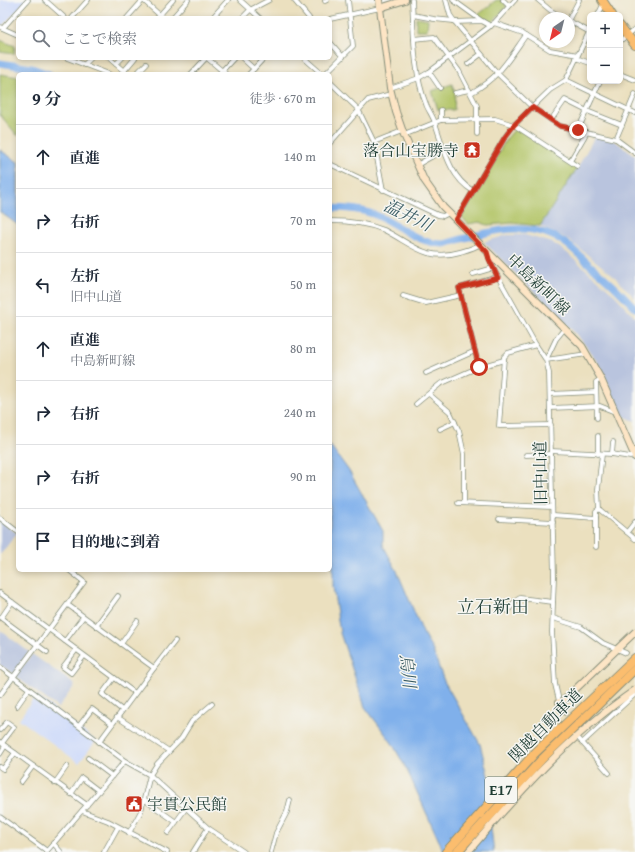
<!DOCTYPE html>
<html lang="ja">
<meta charset="utf-8">
<style>
:root{--surface:#fff;--page:#f2f2f3;--text:#1f2937;--muted:#747a83;--line:#e0e1e3}
body{margin:0;font-family:"Gentium Book Plus","Noto Serif JP",serif;background:var(--page);color:var(--text)}
.controls{position:absolute;right:12px;top:12px;display:grid;overflow:hidden;border-radius:6px;box-shadow:0 2px 6px #0003}
.controls button{width:36px;height:36px;display:grid;place-items:center;padding:0;border:0;border-bottom:1px solid var(--line);background:var(--surface);color:var(--text);font:20px sans-serif}
.compass{position:absolute;left:539px;top:12px;width:36px;height:36px;border-radius:50%;background:var(--surface);box-shadow:0 2px 6px #0003;rotate:215deg}
.stop{position:absolute;width:12px;height:12px;margin:-9px;border:3px solid #c8321e;border-radius:50%;background:#fff}
.stop.end{background:#c8321e;border-color:#fff;box-shadow:0 1px 4px #0008}
.list{margin:0;padding:0;list-style:none}
h2{display:flex;justify-content:space-between;align-items:center;height:52px;margin:0;padding:0 16px;font-size:17px}
h2 small{font-size:13px;font-weight:400;color:var(--muted)}
.list li{display:grid;grid-template-columns:26px 1fr auto;gap:12px;align-items:center;box-sizing:border-box;height:64px;padding:0 16px;border-top:1px solid var(--line)}
.list b{display:block;font-size:15px;white-space:nowrap}
.list p{margin:0;font-size:13px;white-space:nowrap;color:var(--muted)}
.list em{font-size:13px;font-style:normal;color:var(--muted)}
.icon{flex:none;width:22px;height:22px;fill:none;stroke:currentColor;stroke-width:2;stroke-linecap:round;stroke-linejoin:round}
.map{position:relative;flex:none;width:635px;height:852px;overflow:hidden}
.search{position:absolute;background:var(--surface);box-shadow:0 2px 6px #0003;left:16px;top:16px;width:316px;height:44px;display:flex;align-items:center;gap:10px;box-sizing:border-box;padding:0 14px;border-radius:6px;color:var(--muted);font-size:15px}
.panel{position:absolute;background:var(--surface);box-shadow:0 2px 6px #0003;left:16px;top:72px;width:316px;height:500px;border-radius:6px}
.map>svg:first-child{display:block}
</style>
<div class="map">
<svg width="635" height="852" viewBox="0 0 635 852">
<rect width="100%" height="100%" fill="#f6f6f2"/>
<filter id="ink" filterUnits="userSpaceOnUse"><feTurbulence type="fractalNoise" baseFrequency=".025" numOctaves="2"/><feDisplacementMap in="SourceGraphic" scale="8" xChannelSelector="R" yChannelSelector="G"/><feConvolveMatrix kernelMatrix="1 2 1 2 8 2 1 2 1" color-interpolation-filters="sRGB"/></filter>
<filter id="wash" filterUnits="userSpaceOnUse"><feTurbulence type="fractalNoise" baseFrequency=".012" numOctaves="4" result="noise"/><feDisplacementMap in="SourceGraphic" scale="16" xChannelSelector="R" yChannelSelector="G"/><feGaussianBlur stdDeviation="0.9" result="paint"/><feColorMatrix in="noise" values="0 0 0 0 0 0 0 0 0 0 0 0 0 0 0 0 0 1.4 0 .05"/><feComposite in="paint" operator="in"/></filter>
<g filter="url(#wash)">
<rect width="100%" height="100%" fill="#ebe0bf"/>
<g fill="#cedafa">
<path d="M0,0H27L2,26L0,24Z"/>
<path d="M36,695L96,741L79,763L19,719Z"/>
</g>
<g fill="#b9c4de">
<path d="M595,136L615,141L635,156V298L612,274L566,238L540,226L578,167Z"/>
<path d="M507,235H525L553,243L565,251L612,292L635,317V421L621,415L597,361L578,336L484,242Z"/>
<path d="M0,521L17,533L0,555Z"/>
<path d="M0,630L29,652L14,674L0,665Z"/>
<path d="M32,654L75,685L58,708L15,676Z"/>
</g>
<g fill="#b3c568" stroke="#69814e">
<path d="M496,0H501L507,6L491,24L477,16Z"/>
<path d="M416,17L428,19L427,30H416Z"/>
<path d="M0,40L15,46L14,54L0,52Z"/>
<path d="M0,74L18,77V136L0,115Z"/>
<path d="M452,84L455,93L454,110H438L432,91Z"/>
<path d="M516,128L578,167L540,226L512,223L487,225L480,222L468,224L462,217L507,138Z"/>
</g>
<g fill="#80b0eb" stroke="#507690">
<path d="M0,150L18,162V225L0,212Z"/>
<path d="M330,445L349,471L383,531V545L397,571L424,635L433,651L444,681L480,744L493,795L490,820L494,852H444L407,770L392,743L365,707L340,633L333,587V543L330,540Z"/>
</g>
<g fill="none" stroke-linecap="round" stroke-linejoin="round">
<g stroke="#80b0eb" stroke-width="7">
<path d="M0,63L32,68L49,74"/>
<path d="M330,208C344,208 360,209 373,214C398,223 416,244 444,244C483,233 529,217 565,243C575,250 582,258 591,266C607,279 621,292 635,308"/>
</g>
</g>
</g>
<g filter="url(#ink)">
<g fill="none" stroke-linecap="round" stroke-linejoin="round">
<path stroke="#c2bfa3" stroke-width="4" stroke-dasharray="4 2" stroke-linecap="butt" d="M564,712L578,738"/>
<g stroke="#858e7a" stroke-width="5.5">
<g id="street">
<path d="M45,0L65,18"/>
<path d="M143,0L163,18"/>
<path d="M240,0L260,18"/>
<path d="M294,0L309,18"/>
<path d="M412,0C414,34 413,72 426,104C428,110 433,116 435,123C444,148 449,177 473,191"/>
<path d="M446,0L450,15L455,22L498,74L532,107L560,126L616,139L635,153"/>
<path d="M453,0L482,21"/>
<path d="M503,0L509,6"/>
<path d="M538,0L550,10L563,18"/>
<path d="M325,1L327,0"/>
<path d="M413,15L434,19L454,21"/>
<path d="M598,15L604,3"/>
<path d="M72,18L88,0"/>
<path d="M127,18L143,0"/>
<path d="M157,18L173,0"/>
<path d="M172,18L188,0"/>
<path d="M212,18L228,0"/>
<path d="M242,18L250,10L269,0"/>
<path d="M330,19L380,8"/>
<path d="M569,19L579,0"/>
<path d="M569,21L590,32"/>
<path d="M455,22L482,21L491,26"/>
<path d="M494,23L523,33L550,50L578,55"/>
<path d="M0,27L18,35"/>
<path d="M3,28L28,0"/>
<path d="M414,39L434,37L459,71L477,106V134"/>
<path d="M620,41L635,29"/>
<path d="M330,42L343,57"/>
<path d="M67,58L109,74"/>
<path d="M109,58L127,74"/>
<path d="M207,58L226,74"/>
<path d="M242,58L254,69"/>
<path d="M304,58L322,74"/>
<path d="M576,58L590,63"/>
<path d="M116,64L122,58"/>
<path d="M468,64L481,54"/>
<path d="M84,65L91,58"/>
<path d="M124,71L135,58"/>
<path d="M429,72L440,88"/>
<path d="M136,74L146,64"/>
<path d="M191,74L206,58"/>
<path d="M219,74L234,58"/>
<path d="M249,74L264,58"/>
<path d="M325,74L353,46L348,0"/>
<path d="M620,74L635,80"/>
<path d="M566,80L635,113"/>
<path d="M330,82L358,109L374,142L383,190"/>
<path d="M390,88L419,78L429,72L493,24L515,0"/>
<path d="M455,93L469,90"/>
<path d="M471,93C500,76 507,62 526,35"/>
<path d="M441,110V120"/>
<path d="M551,120L565,100L587,111L622,125"/>
<path d="M578,130L600,81"/>
<path d="M404,135L441,120L495,119L514,125L577,166"/>
<path d="M616,139L635,94"/>
<path d="M374,142L402,131"/>
<path d="M330,143L368,100L391,94"/>
<path d="M570,161L587,132"/>
<path d="M330,164L438,215L443,216L449,213"/>
<path d="M417,165L443,150"/>
<path d="M456,220L505,137L514,125L550,90L566,80L590,30"/>
<path d="M330,221C348,221 367,223 384,230C412,244 426,262 460,252C467,250 475,248 480,244"/>
<path d="M487,252L493,268L536,345L546,360L549,373L554,577L552,632L555,684L561,709L564,712"/>
<path d="M473,274L493,268"/>
<path d="M403,296L426,303L461,295"/>
<path d="M565,328L556,339L546,360L587,354"/>
<path d="M536,345L508,353L504,357L499,426L551,425"/>
<path d="M479,367L459,288L498,277"/>
<path d="M426,373L475,351"/>
<path d="M429,394L450,412L459,431L464,454V502"/>
<path d="M550,394L596,392"/>
<path d="M416,404L440,384L479,367L504,360"/>
<path d="M550,408L600,406L615,412"/>
<path d="M597,418L596,382L601,379"/>
<path d="M440,429L455,422"/>
<path d="M598,436V454"/>
<path d="M551,451L612,454L630,457L634,456"/>
<path d="M602,454L598,489L599,509L635,539"/>
<path d="M612,454L613,442"/>
<path d="M526,455L551,454"/>
<path d="M458,503L552,507"/>
<path d="M553,515L596,518"/>
<path d="M0,518L18,532"/>
<path d="M499,519L553,522"/>
<path d="M627,532L635,522"/>
<path d="M596,547V511L599,509"/>
<path d="M0,593L135,693"/>
<path d="M12,602L1,618L47,652"/>
<path d="M68,605L154,668L99,742"/>
<path d="M508,611L515,601L520,598L553,602"/>
<path d="M553,618L581,627L603,643L626,653"/>
<path d="M96,626L118,596"/>
<path d="M65,641L83,617"/>
<path d="M121,644L137,621"/>
<path d="M76,650L63,667L71,673L84,656"/>
<path d="M0,667L125,761L150,775L208,828L244,852"/>
<path d="M154,668L175,641"/>
<path d="M114,678L102,694L122,710"/>
<path d="M0,695L84,582L69,570"/>
<path d="M17,706L29,689"/>
<path d="M117,717L169,751"/>
<path d="M79,726L92,709L112,724"/>
<path d="M0,730L7,722L14,727L2,743"/>
<path d="M579,739L609,773"/>
<path d="M0,742L87,805"/>
<path d="M582,743L633,696L634,691"/>
<path d="M0,754L5,746"/>
<path d="M88,758L112,776"/>
<path d="M0,767L3,769L15,753"/>
<path d="M21,782L33,766"/>
<path d="M55,783L67,766"/>
<path d="M71,794L82,778L99,791"/>
<path d="M145,800L176,822"/>
<path d="M82,811L108,821L167,852"/>
<path d="M0,817L47,851"/>
<path d="M129,833L141,811L150,775L157,764L181,739L192,721L212,704"/>
<path d="M168,833L186,808"/>
<path d="M53,843L61,852"/>
<path d="M46,852L125,761"/>
<path d="M104,852L118,827"/>
<path d="M193,852L208,828"/>
<path d="M271,852L276,833L287,812L290,800"/>
</g>
</g>
<g stroke="#858e7a" stroke-width="8">
<g id="secondary">
<path d="M379,0L390,88L396,112L404,135L424,180L443,207L582,346L601,379L635,457"/>
<path d="M380,8L405,0"/>
<path d="M559,702H562L635,632"/>
<path d="M468,852C518,793 571,734 635,690"/>
</g>
</g>
<g stroke="#858e7a" stroke-width="10">
<g id="highway">
<path d="M602,0L612,15"/>
<path d="M620,26L635,45"/>
<path d="M446,852L535,753L635,658"/>
<path d="M457,852L541,760L635,669"/>
</g>
</g>
<use href="#street" stroke="#fff" stroke-width="4"/>
<use href="#secondary" stroke="#fde5c5" stroke-width="6"/>
<use href="#highway" stroke="#fbbd6e" stroke-width="8"/>
</g>
</g>
<g fill="none" stroke-linecap="round" stroke-linejoin="round" filter="url(#ink)">
<path stroke="#c8321e" stroke-width="5" d="M479,367L459,288L498,278L489,259L487,252L456,220L505,137L514,125L532,107L560,126L578,130"/>
</g>
<defs>
<g id="temple-square" transform="scale(0.9)"><rect x="-9" y="-9" width="18" height="18" rx="4" fill="#c8321e" stroke="#f6f6f2"/><path d="M0-6L5-2H3V0L6.5 2.5H4V6H1.5V3h-3V6H-4V2.5H-6.5L-3 0V-2H-5Z" fill="#fff"/></g>
<g id="civic-square" transform="scale(0.9)"><rect x="-9" y="-9" width="18" height="18" rx="4" fill="#c8321e" stroke="#f6f6f2"/><path d="M-.6-6.5H3V-4.5H.6V-3L4-1V1h2V6H-6V1h2V-1L-.6-3ZM-1.2 2.5V6h2.4V2.5Z" fill="#fff"/></g>
</defs>
<g fill-rule="evenodd">
<use href="#temple-square" x="472" y="150"/>
<use href="#civic-square" x="134" y="804"/>
</g>
<g text-anchor="middle" stroke-width="3" stroke-linejoin="round" paint-order="stroke">
<rect fill="#f6f6f2" stroke="#60746d" stroke-width="1" x="485" y="777" width="32" height="26" rx="3"/>
<g font-size="15" font-weight="bold" fill="#1f3d34">
<text x="501" y="795">E17</text>
</g>
<g font-size="16" fill="#1f3d34" stroke="#f6f6f2" text-anchor="end">
<text x="459" y="156">落合山宝勝寺</text>
<text x="147" y="810" text-anchor="start">宇貫公民館</text>
</g>
<g font-size="16" fill="#1f3d34" stroke="#f6f6f2">
<text transform="translate(539 284) rotate(44)" y="6">中島新町線</text>
<text transform="translate(540 473) rotate(-91)" y="6">旧中山道</text>
<text transform="translate(545 725) rotate(-45)" y="6">関越自動車道</text>
</g>
<g font-size="17" font-style="italic" fill="#375a62" stroke="#f6f6f2">
<text transform="translate(408 215) rotate(26)" y="6">温井川</text>
<text transform="translate(408 671) rotate(83)" y="6">烏川</text>
</g>
<g font-size="18" fill="#1f3d34" stroke="#f6f6f2">
<text x="493" y="613">立石新田</text>
</g>
</g>
</svg>
<div class="controls">
<button>+</button>
<button>−</button>
</div>
<svg class="compass" viewBox="-18 -18 36 36"><path d="M0-13l5 13h-10z" fill="#e53935"/><path d="M0 13l5-13h-10z" fill="#747a83"/></svg>
<div class="stop" style="left:479px;top:367px"></div>
<div class="stop end" style="left:578px;top:130px"></div>
<div class="search"><svg class="icon" aria-label="search" viewBox="0 0 24 24"><circle cx="10" cy="10" r="6"/><path d="M15 15l6 6"/></svg>ここで検索</div>
<section class="panel">
<h2>9 分<small>徒歩 · 670 m</small></h2>
<ul class="list">
<li><svg class="icon" aria-label="ahead" viewBox="0 0 24 24"><path d="M12 20V5M6 11l6-6 6 6"/></svg><div><b>直進</b></div><em>140 m</em></li>
<li><svg class="icon" aria-label="right" viewBox="0 0 24 24"><path d="M7 20v-9h11M14 6l5 5-5 5"/></svg><div><b>右折</b></div><em>70 m</em></li>
<li><svg class="icon" aria-label="left" viewBox="0 0 24 24"><path d="M17 20v-9H6M10 6l-5 5 5 5"/></svg><div><b>左折</b><p>旧中山道</p></div><em>50 m</em></li>
<li><svg class="icon" aria-label="ahead" viewBox="0 0 24 24"><path d="M12 20V5M6 11l6-6 6 6"/></svg><div><b>直進</b><p>中島新町線</p></div><em>80 m</em></li>
<li><svg class="icon" aria-label="right" viewBox="0 0 24 24"><path d="M7 20v-9h11M14 6l5 5-5 5"/></svg><div><b>右折</b></div><em>240 m</em></li>
<li><svg class="icon" aria-label="right" viewBox="0 0 24 24"><path d="M7 20v-9h11M14 6l5 5-5 5"/></svg><div><b>右折</b></div><em>90 m</em></li>
<li><svg class="icon" aria-label="arrive" viewBox="0 0 24 24"><path d="M6 21V4h12l-3 4 3 4H6"/></svg><div><b>目的地に到着</b></div></li>
</ul>
</section>
</div>
